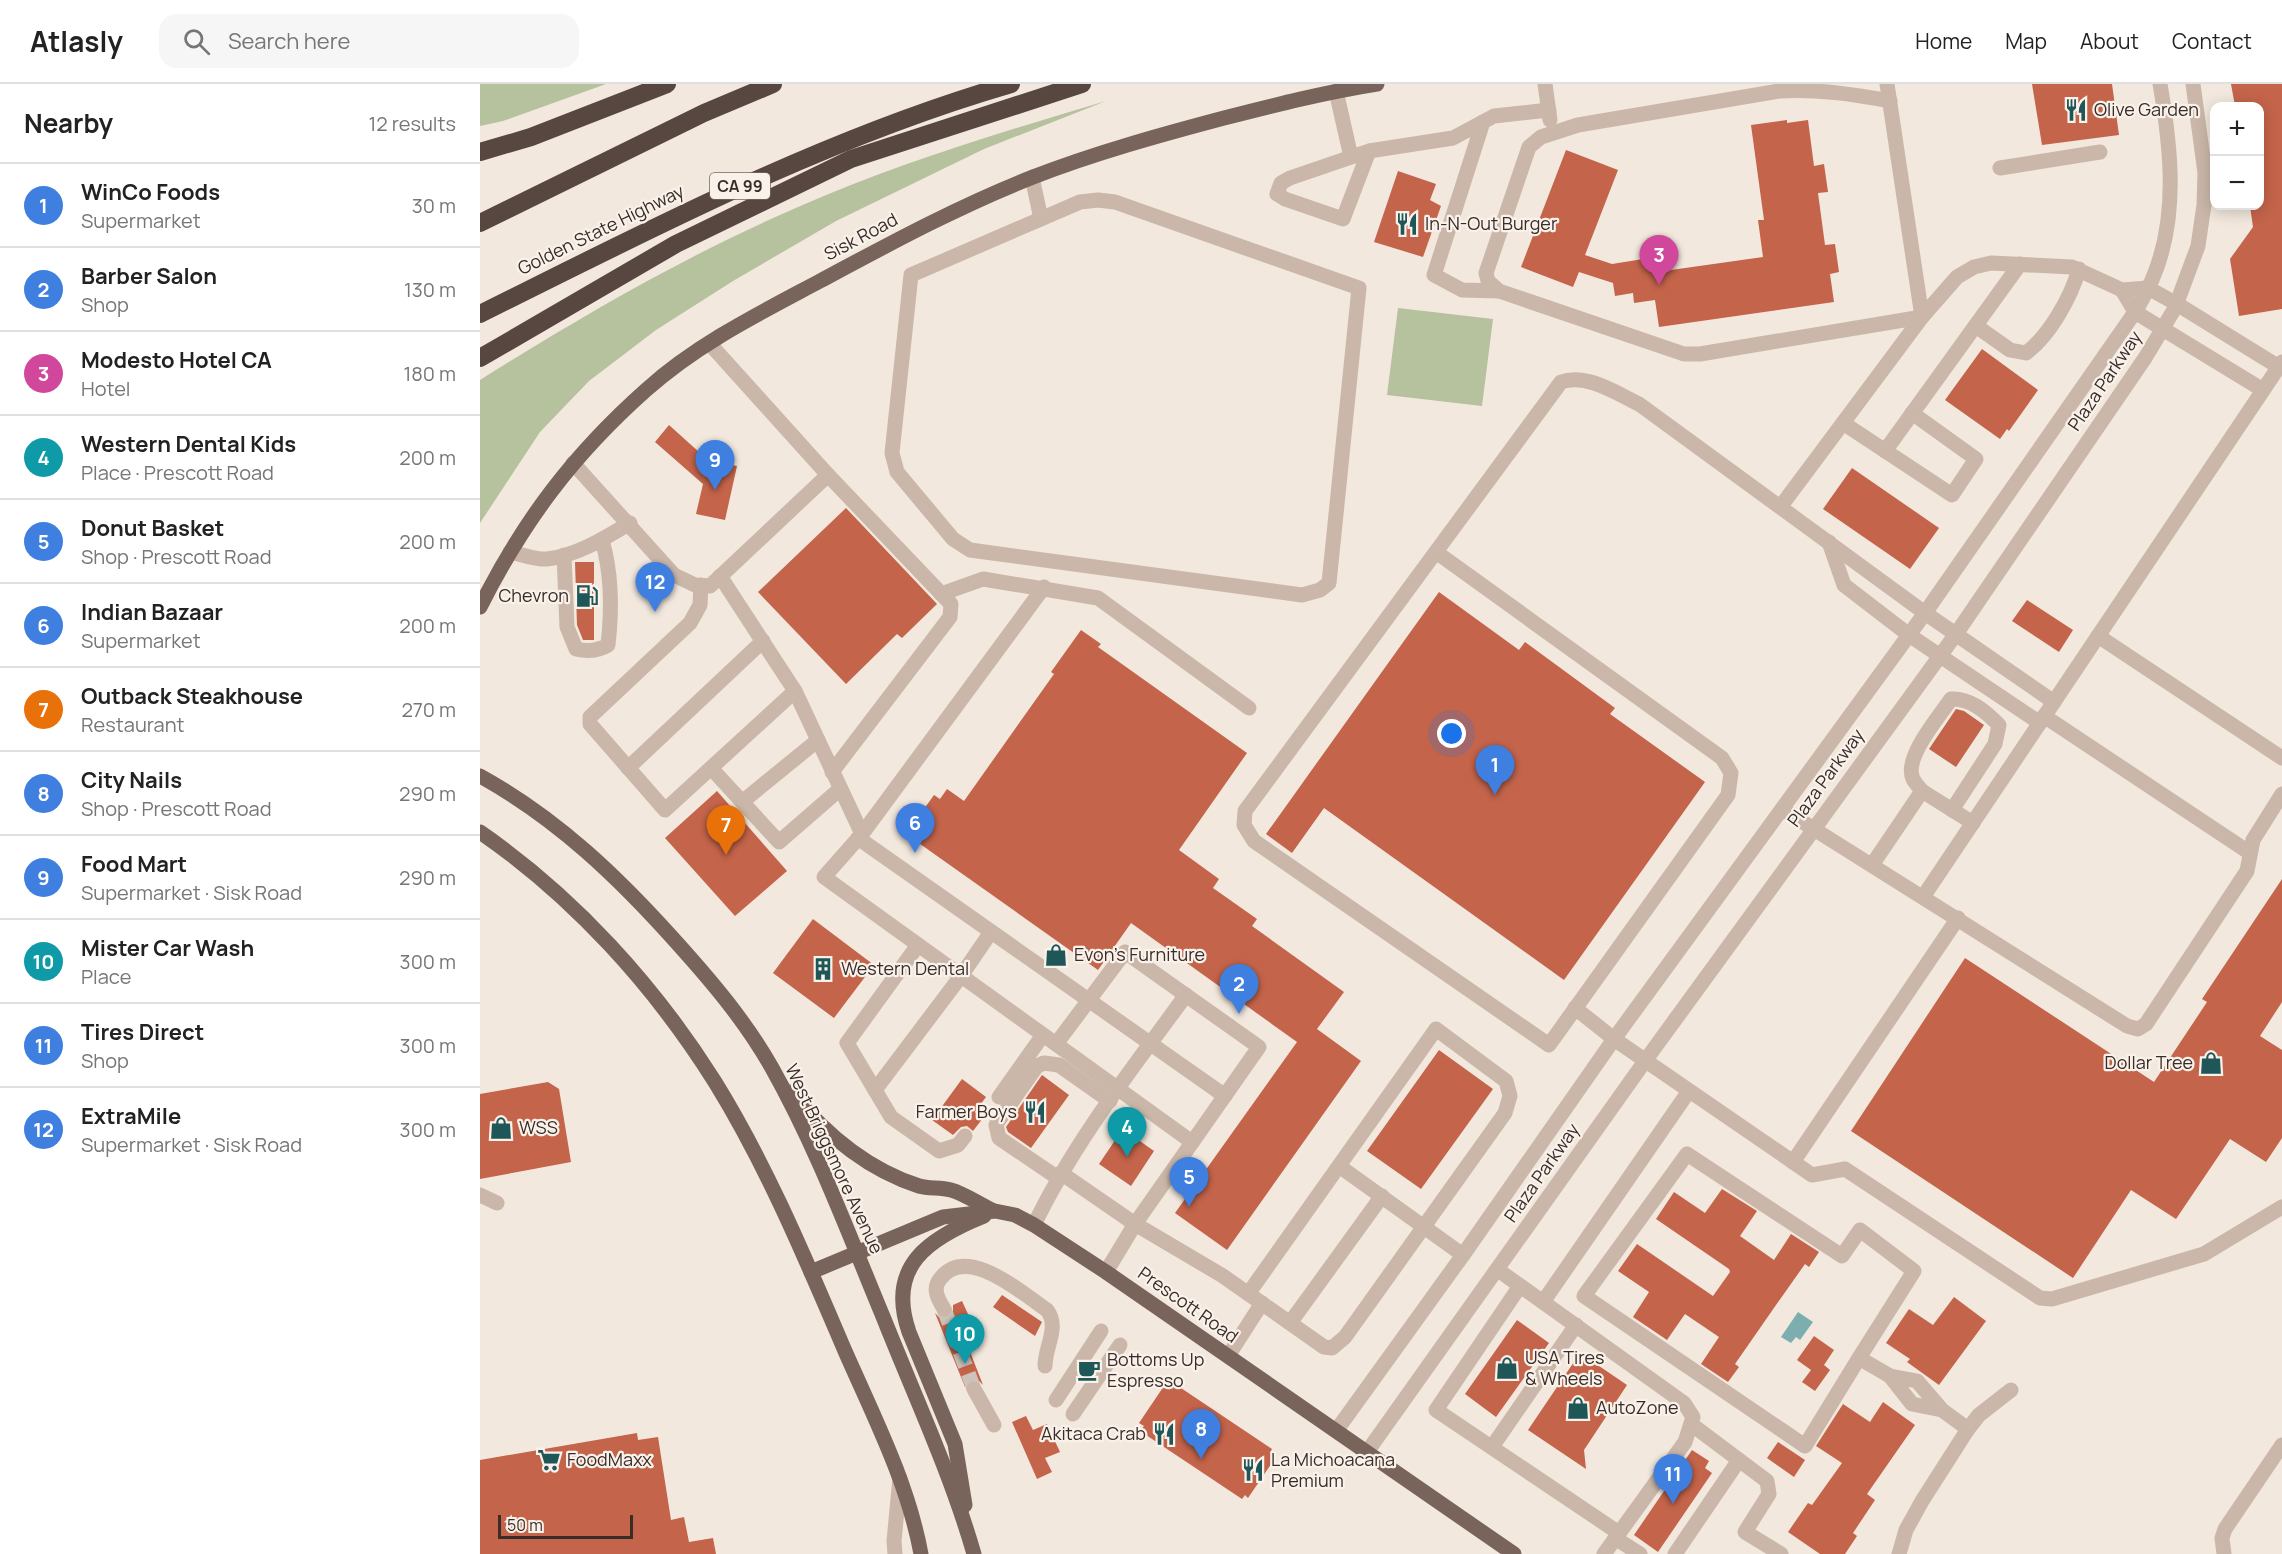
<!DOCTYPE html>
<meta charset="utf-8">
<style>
:root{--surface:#fff;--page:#f6f6f6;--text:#222;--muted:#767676;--line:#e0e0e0;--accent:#7c3aed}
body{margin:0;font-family:Manrope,sans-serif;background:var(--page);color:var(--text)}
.controls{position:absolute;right:18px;top:18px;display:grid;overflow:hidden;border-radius:12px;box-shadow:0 3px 15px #0003}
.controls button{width:54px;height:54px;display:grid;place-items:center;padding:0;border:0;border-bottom:2px solid var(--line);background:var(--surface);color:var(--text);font:30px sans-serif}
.scale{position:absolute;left:18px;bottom:15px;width:135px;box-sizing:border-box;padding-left:6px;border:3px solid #382d29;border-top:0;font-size:16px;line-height:21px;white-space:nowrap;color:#382d29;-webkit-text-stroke:4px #faf2ea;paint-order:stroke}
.you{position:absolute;left:972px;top:650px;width:21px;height:21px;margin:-15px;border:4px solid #fff;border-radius:50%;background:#1a73e8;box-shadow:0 0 0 9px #1a73e833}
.badge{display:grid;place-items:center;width:39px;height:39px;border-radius:50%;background:var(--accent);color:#fff;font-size:20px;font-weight:700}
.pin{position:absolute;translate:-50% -50px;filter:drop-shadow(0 2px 3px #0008)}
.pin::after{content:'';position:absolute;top:32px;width:21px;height:18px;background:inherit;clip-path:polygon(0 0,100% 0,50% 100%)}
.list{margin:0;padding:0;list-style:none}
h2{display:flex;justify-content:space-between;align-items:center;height:78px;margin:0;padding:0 24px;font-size:26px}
h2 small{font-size:20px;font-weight:400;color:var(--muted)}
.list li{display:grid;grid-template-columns:39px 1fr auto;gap:18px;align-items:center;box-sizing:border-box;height:84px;padding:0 24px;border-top:2px solid var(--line)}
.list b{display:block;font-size:22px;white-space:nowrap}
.list p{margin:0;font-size:20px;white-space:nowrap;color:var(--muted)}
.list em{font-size:20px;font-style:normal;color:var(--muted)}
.icon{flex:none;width:33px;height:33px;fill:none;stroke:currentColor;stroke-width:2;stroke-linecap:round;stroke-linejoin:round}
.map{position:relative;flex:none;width:1802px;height:1470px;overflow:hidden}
header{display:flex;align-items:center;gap:36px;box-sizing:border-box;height:84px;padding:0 30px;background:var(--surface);border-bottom:2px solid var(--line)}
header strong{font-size:28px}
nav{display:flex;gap:33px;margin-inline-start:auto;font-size:21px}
.search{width:420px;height:54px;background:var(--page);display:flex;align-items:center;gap:15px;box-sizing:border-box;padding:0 21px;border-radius:18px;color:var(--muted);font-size:22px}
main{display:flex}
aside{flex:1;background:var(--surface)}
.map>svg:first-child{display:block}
</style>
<header>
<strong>Atlasly</strong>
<div class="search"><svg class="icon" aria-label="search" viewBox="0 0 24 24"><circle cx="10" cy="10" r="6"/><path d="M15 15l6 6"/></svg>Search here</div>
<nav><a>Home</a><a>Map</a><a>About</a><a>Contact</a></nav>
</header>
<main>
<aside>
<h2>Nearby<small>12 results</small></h2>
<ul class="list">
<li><span class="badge" style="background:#3f7fe0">1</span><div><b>WinCo Foods</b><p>Supermarket</p></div><em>30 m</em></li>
<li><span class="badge" style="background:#3f7fe0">2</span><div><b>Barber Salon</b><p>Shop</p></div><em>130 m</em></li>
<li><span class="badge" style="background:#d1479c">3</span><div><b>Modesto Hotel CA</b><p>Hotel</p></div><em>180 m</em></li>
<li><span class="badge" style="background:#0f9aa8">4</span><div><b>Western Dental Kids</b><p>Place · Prescott Road</p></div><em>200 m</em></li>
<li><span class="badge" style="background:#3f7fe0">5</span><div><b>Donut Basket</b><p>Shop · Prescott Road</p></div><em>200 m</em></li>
<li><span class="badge" style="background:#3f7fe0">6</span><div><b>Indian Bazaar</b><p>Supermarket</p></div><em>200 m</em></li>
<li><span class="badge" style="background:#e8710a">7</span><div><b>Outback Steakhouse</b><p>Restaurant</p></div><em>270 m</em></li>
<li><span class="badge" style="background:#3f7fe0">8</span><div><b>City Nails</b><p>Shop · Prescott Road</p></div><em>290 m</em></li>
<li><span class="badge" style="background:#3f7fe0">9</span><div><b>Food Mart</b><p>Supermarket · Sisk Road</p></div><em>290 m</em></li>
<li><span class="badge" style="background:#0f9aa8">10</span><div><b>Mister Car Wash</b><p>Place</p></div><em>300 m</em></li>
<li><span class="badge" style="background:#3f7fe0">11</span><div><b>Tires Direct</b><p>Shop</p></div><em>300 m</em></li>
<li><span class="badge" style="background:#3f7fe0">12</span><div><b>ExtraMile</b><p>Supermarket · Sisk Road</p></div><em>300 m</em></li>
</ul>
</aside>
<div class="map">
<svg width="1802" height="1470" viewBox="0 0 1802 1470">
<rect width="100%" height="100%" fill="#f2e8de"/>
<g fill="#b6c19e">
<path d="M0,0H126L23,37L0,42Z"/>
<path d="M626,17L504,65L356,137L253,197L176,246L109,297L60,348L0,439V296C102,232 207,171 318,123C418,79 522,48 626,17Z"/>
<path d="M918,224L1013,235L1002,322L907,311Z"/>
</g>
<path fill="#7daeaf" d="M1318,1228L1333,1238L1320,1256L1316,1253L1311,1259L1301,1253Z"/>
<g fill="#c4644a">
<path d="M1552,0H1632L1639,51L1562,61Z"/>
<path d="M1751,0H1802V225L1759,232L1750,175L1773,143L1770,122H1779V22H1755Z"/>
<path d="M1307,36V39L1328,36L1334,82L1344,80L1348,108L1338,109L1345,161L1355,160L1359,188L1350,190L1354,218L1179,243L1175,216L1154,219L1153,209L1135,212L1133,199L1099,188L1093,203L1041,183L1086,66L1138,86L1105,171L1132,180L1182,172L1184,187L1283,173L1278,136H1284L1271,41Z"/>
<path d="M918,87L956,100L950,116L961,122L943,173L894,158Z"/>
<path d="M1502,265L1558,306L1529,347L1527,345L1520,355L1465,316Z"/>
<path d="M189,341L229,377L257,382L245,436L216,430L223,400L175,358Z"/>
<path d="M1372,384L1459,444L1430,485L1343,425Z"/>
<path d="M366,424L457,520L422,554L417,550L366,600L278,508Z"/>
<path d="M95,478H114V556H103L97,541Z"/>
<path d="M959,508L1039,566L1045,558L1135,624L1130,630L1225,698L1084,896L844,724L812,769L786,750Z"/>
<path d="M1547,516L1593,546L1579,568L1532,537Z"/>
<path d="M601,546L621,560L618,563L767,669L699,766L739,795L733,804L777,835L772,842L864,908L837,945L881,977L747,1166L695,1129L817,958L651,839L618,886L426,750L454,711L460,715L467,705L484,717L574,590L571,588Z"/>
<path d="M1476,625L1484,627L1504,641L1476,683L1449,665Z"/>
<path d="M237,707L307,787L255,832L185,754Z"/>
<path d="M1802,795V918L1780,952L1802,966V1054L1786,1078L1750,1055L1696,1135L1651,1106L1593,1194L1371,1047L1485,874L1674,998L1727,918L1722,915Z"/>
<path d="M333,835L394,881L354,934L293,889Z"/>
<path d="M959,966L1013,1005L941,1105L887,1067Z"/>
<path d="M562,991L589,1011L551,1064L528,1048L526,1043Z"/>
<path d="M482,995L506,1013L495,1028L503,1034L493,1047L487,1042L481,1043L473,1051L452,1036Z"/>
<path d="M68,998L79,1005L91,1078L0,1095V1010Z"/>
<path d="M646,1040L661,1049L657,1055L674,1067L651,1102L619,1080Z"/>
<path d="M1242,1105L1277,1127L1260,1152L1294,1176L1311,1150L1339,1168L1329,1183L1325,1180L1296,1221L1255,1280L1259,1283L1248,1298L1221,1280L1239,1253L1205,1230L1187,1256L1153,1233L1169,1208L1138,1187L1157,1160L1233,1212L1250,1188L1249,1185L1176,1135L1194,1108L1225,1129Z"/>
<path d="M522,1211L562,1238L555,1252L513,1223Z"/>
<path d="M1474,1213L1506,1237L1459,1301L1427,1278L1430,1275L1406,1259L1429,1225L1453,1241Z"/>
<path d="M482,1217L499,1254L487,1260L503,1301L499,1297L494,1295L489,1297L485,1303L455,1229L460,1234H468L473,1229V1221Z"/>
<path d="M1037,1236L1069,1259L1016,1333L985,1310Z"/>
<path d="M1334,1252L1354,1266L1344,1281L1350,1286L1335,1307L1322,1298L1331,1286L1317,1276Z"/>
<path d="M1100,1269L1147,1301L1104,1366L1106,1385L1048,1346Z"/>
<path d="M692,1298L792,1365L790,1369L796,1373L768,1414L765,1411L762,1415L660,1347L664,1342L659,1339L686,1299L689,1302Z"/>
<path d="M1403,1318L1435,1341L1387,1410L1395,1416L1373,1449L1377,1452L1365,1470H1340L1308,1448L1328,1419L1332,1421L1362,1379L1336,1362L1363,1320L1390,1338Z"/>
<path d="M546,1332L553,1346L567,1340L580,1368L565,1374L572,1388L557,1395L532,1338Z"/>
<path d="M157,1349L158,1356L178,1353L191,1436L204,1433L209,1458L233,1454L236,1470H0V1376Z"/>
<path d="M1298,1358L1325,1376L1314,1393L1287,1374Z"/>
<path d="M1212,1366L1229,1377L1225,1384L1232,1389L1178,1468L1154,1451Z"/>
</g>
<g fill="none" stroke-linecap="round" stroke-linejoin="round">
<path stroke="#cdc3ba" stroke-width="15" stroke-dasharray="15 8" stroke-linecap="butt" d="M464,1225L494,1305"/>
<g stroke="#cab7a9" stroke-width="15">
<path d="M1065,0L1070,36"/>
<path d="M856,7L871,73"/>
<path d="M1003,38L954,191L982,206L1019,207L1204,270H1220L1442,233L1407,0"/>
<path d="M889,67L863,135L805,115L797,110L801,99L810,94L889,67L973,54L1014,32L1069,26"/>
<path d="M1520,84L1620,68"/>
<path d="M552,93L561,135"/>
<path d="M618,116L635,118L879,204L849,499L840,506L822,511L490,466L473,455L417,388L412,369L431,191L600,118Z"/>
<path d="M1642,206L1655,228L1783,306"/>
<path d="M1019,207L1008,197L1006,189L1049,63L1061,53L1098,41L1299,7C1338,5 1372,10 1410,17"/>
<path d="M1496,242L1530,266L1546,269C1570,251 1591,213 1599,185"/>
<path d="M229,259L348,391L471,520L470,533L352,688"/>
<path d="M1363,339L1472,411L1496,375L1432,329"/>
<path d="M1405,367L1540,180"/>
<path d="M93,379L194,491L215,501L230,502L348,391"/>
<path d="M1301,422L1442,233L1477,193L1494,183L1511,179L1592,183L1642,206L1668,204L1697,220L1799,283"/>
<path d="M1349,458L1364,501L1429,551L1560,639"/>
<path d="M30,468C41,470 56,476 67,475C96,472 125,454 150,439"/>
<path d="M956,468L1242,674L1251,689L1248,711L1069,961L774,757L764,741L765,727L1081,298C1107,289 1136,309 1159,320L1445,529L1574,618"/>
<path d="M84,471L87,543L96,565C108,568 118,567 128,561C132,526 132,490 122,456"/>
<path d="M240,492L315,607L382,750"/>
<path d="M221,501L220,521L210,539L110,633V640L185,726L315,607"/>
<path d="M564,503L382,750L344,793L712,1058"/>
<path d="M461,510L503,495L618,514L769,624"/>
<path d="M1618,552L1802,674"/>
<path d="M1564,632L1770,769"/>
<path d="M148,684L283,557"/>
<path d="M231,684L299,758L360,705"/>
<path d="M1442,707C1439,703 1435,699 1433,695C1423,674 1459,633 1471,615C1490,614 1505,627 1519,641L1515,660L1472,726"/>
<path d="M262,718L338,656"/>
<path d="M1302,725L1647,942L1658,945L1666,940L1767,787L1773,756L1802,710"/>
<path d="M378,754L745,1012"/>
<path d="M1392,781L1442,707L1493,739"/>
<path d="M1443,813L1802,278"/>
<path d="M438,861L367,959L411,1033L459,1067L478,1061L485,1052"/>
<path d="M1095,924L1134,955L1332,1091L1365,1085L1560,1214L1572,1215L1724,1170L1802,1123"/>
<path d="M576,960L645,868L779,963L655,1140L626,1188"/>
<path d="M395,1006L481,892L511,848"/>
<path d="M519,1013L563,951"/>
<path d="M1313,1078L1478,834"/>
<path d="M859,1082L983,1171"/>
<path d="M581,1089L655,1140L743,1192L844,1263L852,1264L865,1253L1025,1029L1030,1012L1026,997L956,945L768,1210"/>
<path d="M578,1094L519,1054L516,1041L519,1036L557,982L564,979L579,981L630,1017"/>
<path d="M0,1111L17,1119"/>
<path d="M554,1141C594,1058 652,985 706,911"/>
<path d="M1018,1186L1204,1319L1213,1333L1205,1358L1124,1470"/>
<path d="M1040,1202L956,1326L1139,1449"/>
<path d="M1063,1218L1209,1007"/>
<path d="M464,1225C458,1215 452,1205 460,1195C487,1159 543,1210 567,1226C580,1243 565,1262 565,1282"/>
<path d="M810,1239L902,1112"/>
<path d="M748,1272L782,1219"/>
<path d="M1379,1274L1325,1362L1104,1212L1207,1070L1362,1172L1380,1146L1434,1187L1379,1274L1410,1292"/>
<path d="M494,1305L514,1341"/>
<path d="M576,1316L621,1247"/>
<path d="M1462,1326L1432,1320L1410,1292L1437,1297L1462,1326L1488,1345"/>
<path d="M593,1330L640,1261"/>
<path d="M1211,1340L1287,1397L1289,1410L1265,1448L1301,1470"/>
<path d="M856,1347L983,1171L1134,955L1445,529L1655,228C1661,218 1667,207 1672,196C1699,134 1691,64 1680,0"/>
<path d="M1012,1363L1096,1241"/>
<path d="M887,1368L1165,977L1476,550L1665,274L1695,224L1718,162L1724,121L1725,89L1713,0"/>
<path d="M1135,1454L1160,1470"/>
<path d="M415,1470L414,1457L420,1394"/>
<path d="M1195,1470L1259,1376"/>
<path d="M1419,1470L1426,1446L1442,1417L1488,1345L1499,1331L1531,1306"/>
<path d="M1744,1470L1742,1454L1745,1445L1802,1361"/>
</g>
<g stroke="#79645b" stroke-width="15">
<path d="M0,523C44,436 93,371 166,306C217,260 280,229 340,197C409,160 479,122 553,93C615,69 680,51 744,34C795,21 846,8 897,0"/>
<path d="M0,692C78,735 139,794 198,860C233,899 266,938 292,984C337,1064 369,1151 404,1235C435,1313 471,1390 494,1470"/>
<path d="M0,748C94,813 174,901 235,998C287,1082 326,1176 365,1267C394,1333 428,1399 441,1470"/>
<path d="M311,1008C345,1050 386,1085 439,1102C449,1105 460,1103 471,1106C485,1110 499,1120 512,1126"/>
<path d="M331,1188L463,1133L515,1127L535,1131L554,1141L626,1188L1034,1470"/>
<path d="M485,1421L475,1360L429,1248C406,1182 449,1154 504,1132"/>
</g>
<g stroke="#584740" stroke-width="18">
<path d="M0,68L51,53L187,0"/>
<path d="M0,139L224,29L293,0"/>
<path d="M0,230C173,144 345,54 531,0"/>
<path d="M0,274L196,160L371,75L602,0"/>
</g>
</g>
<defs>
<g id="restaurant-bare" transform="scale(1.8)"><path d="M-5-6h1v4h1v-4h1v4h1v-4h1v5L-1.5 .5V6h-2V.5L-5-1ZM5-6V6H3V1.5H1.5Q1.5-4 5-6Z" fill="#1f5658" stroke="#faf2ea" stroke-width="2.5" paint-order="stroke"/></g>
<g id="fuel-bare" transform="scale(1.8)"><path d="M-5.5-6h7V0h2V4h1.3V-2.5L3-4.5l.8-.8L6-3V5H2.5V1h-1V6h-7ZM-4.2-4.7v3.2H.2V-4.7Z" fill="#1f5658" stroke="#faf2ea" stroke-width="2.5" paint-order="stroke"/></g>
<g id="shop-bare" transform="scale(1.8)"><path d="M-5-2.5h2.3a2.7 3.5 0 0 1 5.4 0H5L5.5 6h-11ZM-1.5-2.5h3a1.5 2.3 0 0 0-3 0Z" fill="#1f5658" stroke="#faf2ea" stroke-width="2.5" paint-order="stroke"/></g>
<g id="building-bare" transform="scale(1.8)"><path d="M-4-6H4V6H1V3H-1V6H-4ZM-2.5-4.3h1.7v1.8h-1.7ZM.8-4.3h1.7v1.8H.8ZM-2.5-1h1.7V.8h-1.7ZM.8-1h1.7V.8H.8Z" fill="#1f5658" stroke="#faf2ea" stroke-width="2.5" paint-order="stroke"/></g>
<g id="cafe-bare" transform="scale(1.8)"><path d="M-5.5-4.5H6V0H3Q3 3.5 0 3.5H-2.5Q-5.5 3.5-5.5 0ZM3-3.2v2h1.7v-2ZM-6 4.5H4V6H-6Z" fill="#1f5658" stroke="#faf2ea" stroke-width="2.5" paint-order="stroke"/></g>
<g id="supermarket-bare" transform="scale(1.8)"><path d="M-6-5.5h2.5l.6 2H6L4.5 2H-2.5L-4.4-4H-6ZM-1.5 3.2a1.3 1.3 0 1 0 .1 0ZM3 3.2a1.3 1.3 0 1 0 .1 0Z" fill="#1f5658" stroke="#faf2ea" stroke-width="2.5" paint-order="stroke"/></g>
</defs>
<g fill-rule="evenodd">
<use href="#restaurant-bare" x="1596" y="26"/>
<use href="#restaurant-bare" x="927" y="140"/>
<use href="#fuel-bare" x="107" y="512"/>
<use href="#shop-bare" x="576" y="871"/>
<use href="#building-bare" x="343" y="885"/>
<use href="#shop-bare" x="1731" y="979"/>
<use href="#restaurant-bare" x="555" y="1028"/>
<use href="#shop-bare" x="21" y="1044"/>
<use href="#shop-bare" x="1027" y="1284"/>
<use href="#cafe-bare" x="609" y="1286"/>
<use href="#shop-bare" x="1098" y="1324"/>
<use href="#restaurant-bare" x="684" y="1350"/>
<use href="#supermarket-bare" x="69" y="1376"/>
<use href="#restaurant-bare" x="773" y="1386"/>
</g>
<g text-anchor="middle" stroke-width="4.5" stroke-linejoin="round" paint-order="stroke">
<rect fill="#faf2ea" stroke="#726863" stroke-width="1.5" x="230" y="89" width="60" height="26" rx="4.5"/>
<g font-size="16" font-weight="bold" fill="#382d29">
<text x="260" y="108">CA 99</text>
</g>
<g font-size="18" fill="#382d29" stroke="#faf2ea" text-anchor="start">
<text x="1614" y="32">Olive Garden</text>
<text x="945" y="146">In-N-Out Burger</text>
<text x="89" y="518" text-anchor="end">Chevron</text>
<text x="594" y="877">Evon's Furniture</text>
<text x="361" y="891">Western Dental</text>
<text x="1713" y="985" text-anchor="end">Dollar Tree</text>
<text x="537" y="1034" text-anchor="end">Farmer Boys</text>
<text x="39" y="1050">WSS</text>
<text x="1045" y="1280">USA Tires<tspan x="1045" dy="21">&amp; Wheels</tspan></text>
<text x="627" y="1282">Bottoms Up<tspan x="627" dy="21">Espresso</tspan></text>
<text x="1116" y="1330">AutoZone</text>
<text x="666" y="1356" text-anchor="end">Akitaca Crab</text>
<text x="87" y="1382">FoodMaxx</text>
<text x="791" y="1382">La Michoacana<tspan x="791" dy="21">Premium</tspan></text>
</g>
<g font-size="18" fill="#382d29" stroke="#faf2ea">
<text transform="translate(121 146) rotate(-26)" y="6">Golden State Highway</text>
<text transform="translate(381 153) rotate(-28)" y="6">Sisk Road</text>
<text transform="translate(1625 297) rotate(-56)" y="6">Plaza Parkway</text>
<text transform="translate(1346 694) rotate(-54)" y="6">Plaza Parkway</text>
<text transform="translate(354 1075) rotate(65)" y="6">West Briggsmore Avenue</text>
<text transform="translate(1062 1089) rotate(-55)" y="6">Plaza Parkway</text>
<text transform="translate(708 1221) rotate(35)" y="6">Prescott Road</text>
</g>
</g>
</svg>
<div class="controls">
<button>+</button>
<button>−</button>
</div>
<div class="scale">50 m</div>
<div class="you"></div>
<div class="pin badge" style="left:1015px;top:711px;background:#3f7fe0">1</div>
<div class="pin badge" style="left:759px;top:930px;background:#3f7fe0">2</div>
<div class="pin badge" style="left:1179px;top:201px;background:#d1479c">3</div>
<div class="pin badge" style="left:647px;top:1073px;background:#0f9aa8">4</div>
<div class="pin badge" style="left:709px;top:1123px;background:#3f7fe0">5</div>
<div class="pin badge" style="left:435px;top:769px;background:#3f7fe0">6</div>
<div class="pin badge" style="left:246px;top:771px;background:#e8710a">7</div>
<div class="pin badge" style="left:721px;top:1375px;background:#3f7fe0">8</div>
<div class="pin badge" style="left:235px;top:406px;background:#3f7fe0">9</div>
<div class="pin badge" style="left:485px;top:1280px;background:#0f9aa8">10</div>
<div class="pin badge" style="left:1193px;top:1420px;background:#3f7fe0">11</div>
<div class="pin badge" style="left:175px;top:528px;background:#3f7fe0">12</div>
</div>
</main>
